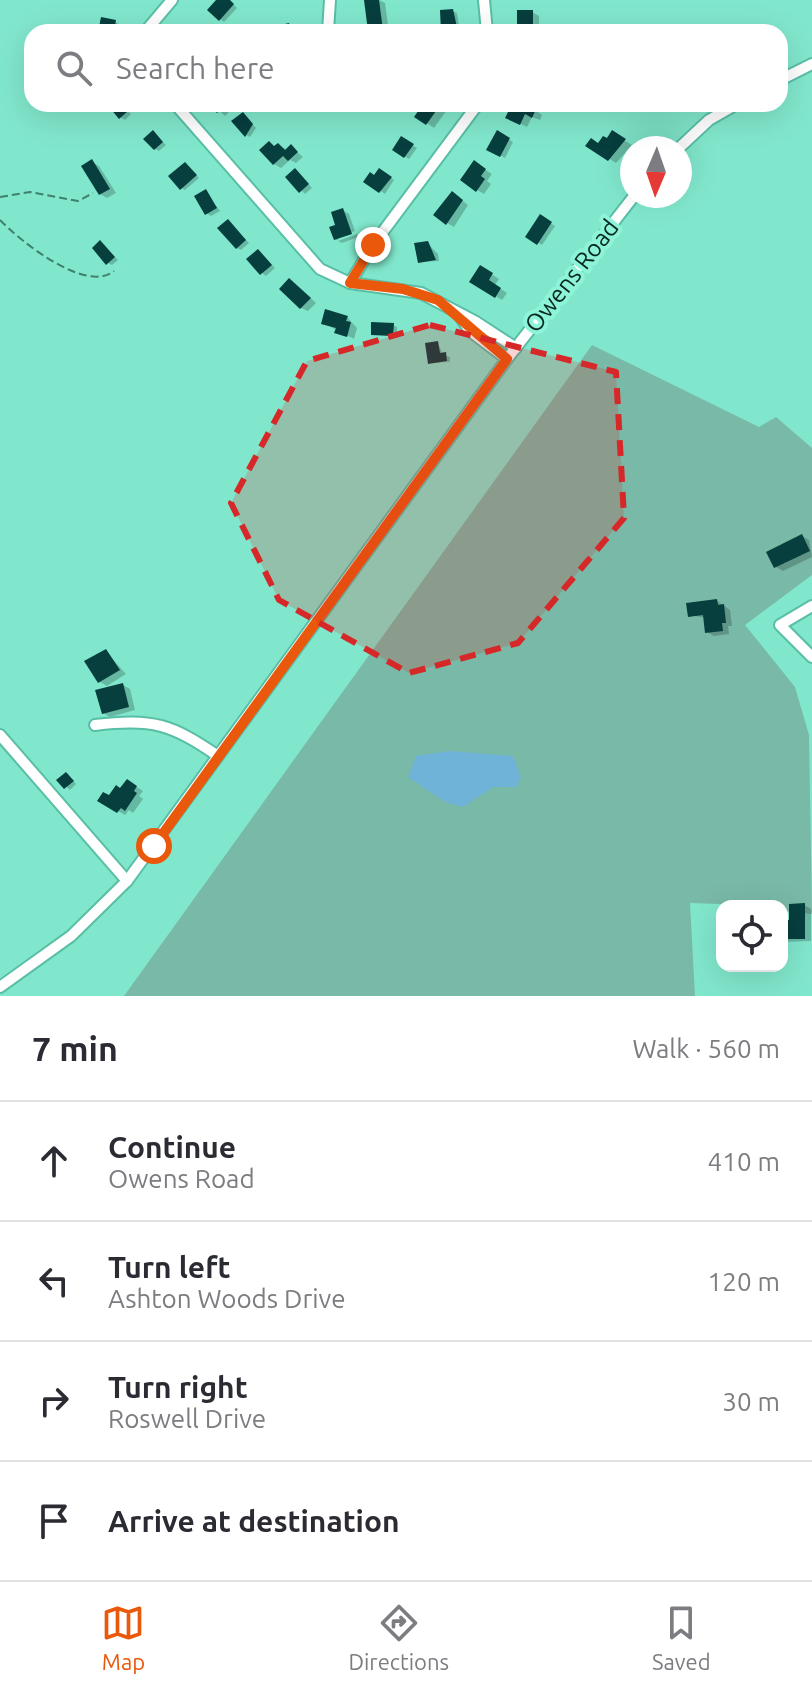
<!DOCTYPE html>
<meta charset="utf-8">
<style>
:root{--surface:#fff;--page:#f7f7f7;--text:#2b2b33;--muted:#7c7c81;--line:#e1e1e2;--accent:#ea580c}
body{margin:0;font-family:Ubuntu,sans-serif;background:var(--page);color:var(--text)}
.controls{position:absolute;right:24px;bottom:24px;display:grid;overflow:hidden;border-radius:16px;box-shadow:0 8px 32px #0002}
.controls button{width:72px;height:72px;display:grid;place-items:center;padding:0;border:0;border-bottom:2px solid var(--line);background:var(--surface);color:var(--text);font:40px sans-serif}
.compass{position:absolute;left:620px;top:136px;width:72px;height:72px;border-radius:50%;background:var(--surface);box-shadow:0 8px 32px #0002;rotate:182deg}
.stop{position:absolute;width:24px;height:24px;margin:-18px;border:6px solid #ea580c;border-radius:50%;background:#fff}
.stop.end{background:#ea580c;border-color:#fff;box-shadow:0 2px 8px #0008}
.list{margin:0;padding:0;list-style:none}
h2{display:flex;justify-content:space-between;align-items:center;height:104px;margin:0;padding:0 32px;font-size:34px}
h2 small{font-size:26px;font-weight:400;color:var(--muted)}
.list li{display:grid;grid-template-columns:52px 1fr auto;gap:24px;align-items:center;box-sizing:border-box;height:120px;padding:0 32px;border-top:2px solid var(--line)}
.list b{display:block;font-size:30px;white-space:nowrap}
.list p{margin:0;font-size:26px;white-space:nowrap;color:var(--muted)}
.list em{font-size:26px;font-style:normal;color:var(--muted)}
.icon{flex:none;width:44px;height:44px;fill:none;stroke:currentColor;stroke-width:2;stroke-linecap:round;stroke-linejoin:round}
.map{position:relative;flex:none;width:812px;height:996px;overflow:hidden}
.search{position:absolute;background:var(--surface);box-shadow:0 8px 32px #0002;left:24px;right:24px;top:24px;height:88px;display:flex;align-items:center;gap:20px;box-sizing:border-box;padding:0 28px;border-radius:24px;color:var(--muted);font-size:30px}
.sheet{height:584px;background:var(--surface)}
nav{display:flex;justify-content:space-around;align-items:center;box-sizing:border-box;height:112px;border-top:2px solid var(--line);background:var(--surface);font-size:22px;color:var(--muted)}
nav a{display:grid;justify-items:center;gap:4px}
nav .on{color:var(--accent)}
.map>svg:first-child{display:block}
</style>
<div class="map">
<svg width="812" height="996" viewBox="0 0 812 996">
<rect width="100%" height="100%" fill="#81e7cc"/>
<path fill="#79b9a7" d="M592,345L759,427L776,417L812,448V575L745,625L795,687L809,735L812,914L782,911V906L690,903L695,996H124Z"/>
<path fill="#6fb3d9" d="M449,751L513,756L521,778L516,787H493L463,807L445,802L408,777L416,756Z"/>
<g fill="#0003">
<path d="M218,0H229L237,8L224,22L220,19Z"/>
<path d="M379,0L385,3L389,32L369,30L366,1Z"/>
<path d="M453,11L457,13L460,32H443Z"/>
<path d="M532,12L539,16V32H519Z"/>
<path d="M115,22L119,24L118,32H100Z"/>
<path d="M119,104L131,114L125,120L120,117Z"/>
<path d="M212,104H233L235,106L225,116Z"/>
<path d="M425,104L449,107L434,128L417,116Z"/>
<path d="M514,104L538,105L535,110L542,115L540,120L532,117L527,127L515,121Z"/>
<path d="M243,114L256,128L250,137L246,135Z"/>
<path d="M153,133L166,145L159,151L155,149Z"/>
<path d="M498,133L513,142L505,158L489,149Z"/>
<path d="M612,133L632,145L616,163L588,146L599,145Z"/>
<path d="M402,138L417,148L409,159L394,150Z"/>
<path d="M279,145L287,150L291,147L303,157L296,163L290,160L281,168L274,164Z"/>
<path d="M92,162L99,166L116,193L107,198L100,194Z"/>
<path d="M185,164L199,178L185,190L181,188Z"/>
<path d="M481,167L492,174L487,181L491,184L484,194L477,190Z"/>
<path d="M380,170L394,180L385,194L366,181Z"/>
<path d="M299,173L312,188L305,194L288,177Z"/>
<path d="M206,192L220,211L211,216L206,213Z"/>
<path d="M459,198L468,205L454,227L447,223Z"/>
<path d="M342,210L349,214L355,231L338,237V240L335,239Z"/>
<path d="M540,217L555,226L542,245L528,236Z"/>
<path d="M228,221L249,243L241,250L237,248Z"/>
<path d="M357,234L358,237L342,243L338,241Z"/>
<path d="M101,243L118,260L112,265L108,263Z"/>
<path d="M427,243L438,254L439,261L419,262Z"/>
<path d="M262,254L275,268L266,276L262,273Z"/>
<path d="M481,267L499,279L495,285L507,293L502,300L472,281Z"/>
<path d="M296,285L316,303L308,311L301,308Z"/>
<path d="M347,317L357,328L354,339L323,323Z"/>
<path d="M393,325L397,327V337L373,334Z"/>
<path d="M438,343L443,355L450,357V362L430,363Z"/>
<path d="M802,536L809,540L812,557L783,571L776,567Z"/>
<path d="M717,601L730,610L732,626H728L729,634L714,636L707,632L706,618L690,615Z"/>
<path d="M106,652L126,674L107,686L100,682Z"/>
<path d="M123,685L130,689L135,710L110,717L103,713Z"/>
<path d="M70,777L76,784L70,790L59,780Z"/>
<path d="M128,781L143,791L139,796L143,799L133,813L129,810L125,815L100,800L110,797Z"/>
<path d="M804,905L811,909V941L782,942V922H791Z"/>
</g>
<g fill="#073e3e">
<path d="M216,0H230L234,4L219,21L207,10Z"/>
<path d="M364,0H379L383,30L368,31Z"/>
<path d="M453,9L458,32H441L440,10Z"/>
<rect x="517" y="10" width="16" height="22"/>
<path d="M101,17L116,20L114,32H98Z"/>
<path d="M289,23L291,32H278L277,26Z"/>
<path d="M115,104H122L128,111L119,119L110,108Z"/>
<path d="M208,104H227L217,113Z"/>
<path d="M423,104H441L426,125L414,117Z"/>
<path d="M512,104H530L536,109L532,118L525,114L520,125L505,118Z"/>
<path d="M243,112L253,124L245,137L231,121Z"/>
<path d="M153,130L163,142L154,150L143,139Z"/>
<path d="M497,130L510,138L500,157L486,150Z"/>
<path d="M612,130L626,139L608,161L585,146L591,138L598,143L603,136L607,138Z"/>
<path d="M401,136L414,144L404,158L392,150Z"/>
<path d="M269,141L274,146L278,143L285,150L291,144L298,152L288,161L283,156L273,165L259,150Z"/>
<path d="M92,159L110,189L99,195L81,166Z"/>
<path d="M474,160L486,169L481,176L485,179L476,192L460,180Z"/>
<path d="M185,162L197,175L180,190L168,176Z"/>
<path d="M295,168L309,184L299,193L285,177Z"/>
<path d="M379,168L392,177L379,193L363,182L370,172L374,175Z"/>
<path d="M206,189L217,208L205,215L194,196Z"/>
<path d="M452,191L463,200L446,225L433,215Z"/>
<path d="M343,208L352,234L334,240L329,227L335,225L331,212Z"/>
<path d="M540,214L552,222L537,245L525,237Z"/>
<path d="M228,219L246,240L236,249L217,228Z"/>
<path d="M100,240L115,257L106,265L92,248Z"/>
<path d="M428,241L436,260L418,263L414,243Z"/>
<path d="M258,249L272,265L260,275L246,259Z"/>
<path d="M480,265L493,273L489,280L501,288L495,298L469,282Z"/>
<path d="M289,278L311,298L300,309L279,289Z"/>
<path d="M325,309L348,316L346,321L351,322L347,337L334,333L336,328L321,324Z"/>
<path d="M371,322L394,323L393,336L371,335Z"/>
<path d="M438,341L440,353L446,352L447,361L428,364L425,343Z"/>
<path d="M802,534L810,551L774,568L766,552Z"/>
<path d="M717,599L718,605L724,604L726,623H722L723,631L705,633L703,615L688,617L686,603Z"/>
<path d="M106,649L120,670L98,683L84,661Z"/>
<path d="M123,683L129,707L102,714L95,690Z"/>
<path d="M66,772L74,781L64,789L56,780Z"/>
<path d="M127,779L137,786L134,791L137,793L125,811L121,808L117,813L97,801L103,792L109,795L116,785L120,788Z"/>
<path d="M805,903V939H782V920H789V904Z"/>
</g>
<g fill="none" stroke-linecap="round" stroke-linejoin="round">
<g stroke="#58bfa6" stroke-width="14">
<g id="minor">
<path d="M484,0L487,32"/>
<path d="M328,31L330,0"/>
<path d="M145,32L172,0"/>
<path d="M780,80L812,64"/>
<path d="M175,104L320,269L350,283L421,293L476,322L516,348"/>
<path d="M679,148L709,120L737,104"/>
<path d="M350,283L373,245L478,104"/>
<path d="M460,316L470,331L507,359"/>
<path d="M812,606L780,625L812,657"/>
<path d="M95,725C153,718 171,724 218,756"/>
<path d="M0,735L127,881"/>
<path d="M0,987L71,936L127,881L507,359L634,196"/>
</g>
</g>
<g stroke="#3f8070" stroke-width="2" stroke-dasharray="8 4" stroke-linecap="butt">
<path d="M0,197L30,192L78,201L93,193"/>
<path d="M0,220C20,241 86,294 114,271"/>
</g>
<use href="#minor" stroke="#fff" stroke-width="10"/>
</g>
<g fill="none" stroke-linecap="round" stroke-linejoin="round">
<path stroke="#ea580c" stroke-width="10" d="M154,846L507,359L438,300L403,289L350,283L373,245"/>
</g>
<path fill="#d62828" fill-opacity="0.2" stroke="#d62828" stroke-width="6" stroke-dasharray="16 10" stroke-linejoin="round" d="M430,325L616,372L624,518L518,643L409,673L279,600L231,503L307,361Z"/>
<g text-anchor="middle" stroke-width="8" stroke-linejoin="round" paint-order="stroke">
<g font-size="24" fill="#062820" stroke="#8ef4d9">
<text transform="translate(572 276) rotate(-52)" y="8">Owens Road</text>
</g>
</g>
</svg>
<div class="controls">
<button><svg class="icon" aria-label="locate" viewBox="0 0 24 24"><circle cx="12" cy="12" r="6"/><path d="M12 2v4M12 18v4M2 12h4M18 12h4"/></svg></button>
</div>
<svg class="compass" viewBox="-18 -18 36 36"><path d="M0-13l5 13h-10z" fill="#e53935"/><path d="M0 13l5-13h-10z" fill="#7c7c81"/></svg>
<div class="stop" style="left:154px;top:846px"></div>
<div class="stop end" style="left:373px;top:245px"></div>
<div class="search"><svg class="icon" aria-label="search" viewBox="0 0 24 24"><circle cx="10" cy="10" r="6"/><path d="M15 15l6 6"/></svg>Search here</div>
</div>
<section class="sheet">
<h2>7 min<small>Walk · 560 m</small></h2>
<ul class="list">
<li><svg class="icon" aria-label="ahead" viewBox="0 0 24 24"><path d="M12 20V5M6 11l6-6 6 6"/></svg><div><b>Continue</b><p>Owens Road</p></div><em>410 m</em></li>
<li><svg class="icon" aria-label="left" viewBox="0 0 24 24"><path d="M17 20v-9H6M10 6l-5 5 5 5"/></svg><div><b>Turn left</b><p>Ashton Woods Drive</p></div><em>120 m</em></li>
<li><svg class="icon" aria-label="right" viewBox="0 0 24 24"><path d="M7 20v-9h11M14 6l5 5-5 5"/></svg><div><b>Turn right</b><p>Roswell Drive</p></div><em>30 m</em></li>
<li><svg class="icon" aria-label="arrive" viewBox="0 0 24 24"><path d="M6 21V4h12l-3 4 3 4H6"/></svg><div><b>Arrive at destination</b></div></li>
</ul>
</section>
<nav>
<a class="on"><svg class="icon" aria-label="map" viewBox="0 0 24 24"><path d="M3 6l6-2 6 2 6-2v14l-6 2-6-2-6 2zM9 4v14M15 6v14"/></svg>Map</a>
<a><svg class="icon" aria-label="directions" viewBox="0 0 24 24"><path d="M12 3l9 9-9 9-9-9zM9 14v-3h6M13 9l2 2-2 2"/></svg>Directions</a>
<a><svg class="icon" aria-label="saved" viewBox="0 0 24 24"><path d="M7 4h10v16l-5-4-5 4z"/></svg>Saved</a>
</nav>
